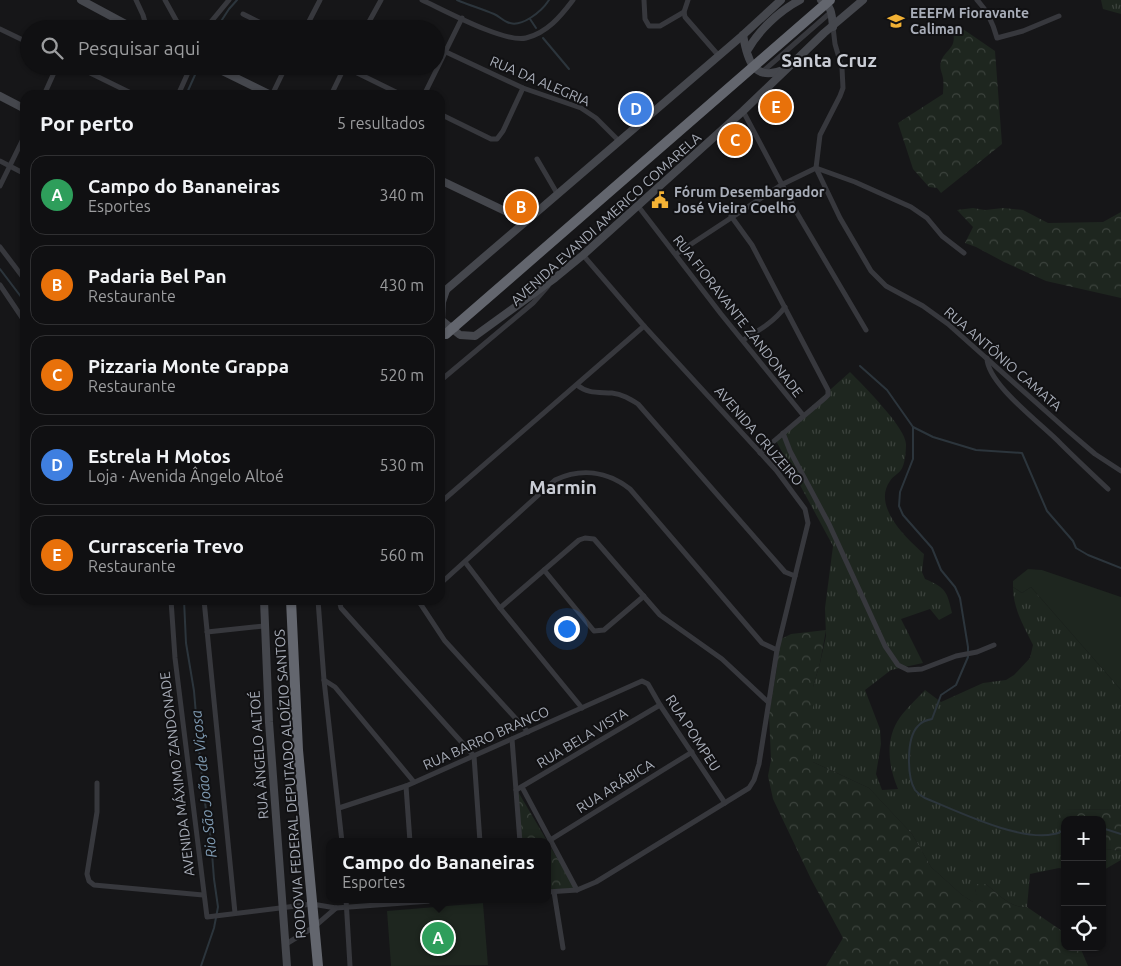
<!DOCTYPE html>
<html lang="pt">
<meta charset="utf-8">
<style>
:root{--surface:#101012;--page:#19191b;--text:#f1f3f6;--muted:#9c9d9f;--line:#303032;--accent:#f2b134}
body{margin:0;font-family:Ubuntu,sans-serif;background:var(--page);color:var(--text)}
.controls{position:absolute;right:15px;bottom:15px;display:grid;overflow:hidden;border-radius:10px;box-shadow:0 1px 4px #0004}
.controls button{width:45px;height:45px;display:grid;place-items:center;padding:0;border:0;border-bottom:1px solid var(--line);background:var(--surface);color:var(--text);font:25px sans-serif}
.you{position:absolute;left:566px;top:628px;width:18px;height:18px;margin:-12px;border:4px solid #fff;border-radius:50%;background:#1a73e8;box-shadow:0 0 0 8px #1a73e833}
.badge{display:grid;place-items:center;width:32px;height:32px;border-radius:50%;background:var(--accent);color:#fff;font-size:16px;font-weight:700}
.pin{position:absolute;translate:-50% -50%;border:2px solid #fff;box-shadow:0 1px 5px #0006}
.popup{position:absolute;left:326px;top:838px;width:225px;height:65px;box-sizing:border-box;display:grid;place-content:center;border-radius:10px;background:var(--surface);filter:drop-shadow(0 1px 4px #0005);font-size:16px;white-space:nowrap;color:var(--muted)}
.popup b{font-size:19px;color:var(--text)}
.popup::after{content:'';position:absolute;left:50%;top:100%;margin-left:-10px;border:10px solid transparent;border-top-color:var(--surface)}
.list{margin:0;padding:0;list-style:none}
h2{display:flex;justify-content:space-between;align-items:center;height:65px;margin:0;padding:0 20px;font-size:21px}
h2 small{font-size:16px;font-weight:400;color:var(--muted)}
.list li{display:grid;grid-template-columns:32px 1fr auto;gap:15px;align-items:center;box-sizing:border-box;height:80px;margin:0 10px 10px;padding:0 10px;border:1px solid var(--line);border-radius:15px}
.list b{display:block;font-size:19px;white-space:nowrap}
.list p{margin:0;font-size:16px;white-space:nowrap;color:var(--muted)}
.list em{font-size:16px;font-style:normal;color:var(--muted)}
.icon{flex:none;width:28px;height:28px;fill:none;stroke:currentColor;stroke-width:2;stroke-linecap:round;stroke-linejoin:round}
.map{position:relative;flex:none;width:1121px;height:966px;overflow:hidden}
.search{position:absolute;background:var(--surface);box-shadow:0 1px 4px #0004;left:20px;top:20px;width:425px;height:55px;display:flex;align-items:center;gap:12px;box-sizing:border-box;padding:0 18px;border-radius:28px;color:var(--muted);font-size:19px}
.panel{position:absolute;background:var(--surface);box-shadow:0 1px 4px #0004;left:20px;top:90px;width:425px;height:515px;border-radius:15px}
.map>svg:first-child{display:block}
</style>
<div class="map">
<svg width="1121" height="966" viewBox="0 0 1121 966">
<defs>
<pattern id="grass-tufts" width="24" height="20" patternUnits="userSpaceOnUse" patternTransform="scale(1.25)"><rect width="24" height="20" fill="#1e261f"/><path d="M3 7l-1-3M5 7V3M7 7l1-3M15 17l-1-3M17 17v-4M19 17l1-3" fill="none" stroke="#3c433d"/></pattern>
<pattern id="forest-crowns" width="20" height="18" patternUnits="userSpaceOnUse" patternTransform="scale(1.25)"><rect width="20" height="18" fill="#1e261f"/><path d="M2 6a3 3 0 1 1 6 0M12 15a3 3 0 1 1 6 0" fill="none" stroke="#3c433d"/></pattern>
</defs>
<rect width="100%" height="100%" fill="#161618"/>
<g fill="url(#grass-tufts)">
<path d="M1101,0H1121V14L1103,9Z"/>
<path d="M850,372C863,385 906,428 906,444C906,451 905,465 901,470C898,474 893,476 890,481C872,506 906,538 924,554L922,572L925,579C946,588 947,591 952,613L939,620L930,609L901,619L923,663L891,670L865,690L880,729L881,744L876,774L882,790L898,789C889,768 885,743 897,722C904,710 916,700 925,690L941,702L983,683L1006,680L1014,675L1030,658L1033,645C1024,626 1013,609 1013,587L1022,593L1031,587L1121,690V810L1063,809L1065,869L1059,868L1030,874L1027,907C1011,909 997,893 986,884L975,889L979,902H973L962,895L931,867L912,834L869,788L813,762V687L820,663L826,636L825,608L833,546L775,439Z"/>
<path d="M1102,841H1105V849L1121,851V860L1102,871Z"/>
</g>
<g fill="url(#forest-crowns)">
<path d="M960,27L995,51L1002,144L941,193L937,188L929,187L913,169L898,123L943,94C943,89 944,83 943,78C942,72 939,68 941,62C944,50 957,49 953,33Z"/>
<path d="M973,208L985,210L1003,208L1023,210L1048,223L1103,222L1121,212V298L1046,281L1004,262L976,247L965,243L973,227L957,210Z"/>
<path d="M826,630L820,663L813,687V762L869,788L912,834L931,867L962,895L973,902H978L975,889V884H986C997,893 1011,909 1027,907L1065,933V947H1080L1088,966H826L843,938L811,879L773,799L768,776L771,760L769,714L777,667L778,647L781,639L791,634Z"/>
<path d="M517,790L576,890L547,892V842H521Z"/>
<path d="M1063,809L1121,810V851L1105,849V842L1102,841V820H1065V840H1063L1057,818Z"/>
</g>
<g fill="#1e261f">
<path d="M1028,569L1042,570L1121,597V690L1031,587L1022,593L1013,587V581Z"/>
<path d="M483,903L488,965L391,966L387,911Z"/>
</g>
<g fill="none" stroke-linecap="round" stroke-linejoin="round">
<g stroke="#2c353c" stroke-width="2">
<path d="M457,0C469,5 482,9 494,14C499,16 502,20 507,22C521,29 542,11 549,0"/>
<path d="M530,19L536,28"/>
<path d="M216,29L229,9L237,0"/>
<path d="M543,38L569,69"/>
<path d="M186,95L199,66"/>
<path d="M0,269L25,302"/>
<path d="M860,366L887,390L913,427L933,437L976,450L1022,453L1047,511L1073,541L1076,548L1088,555L1121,568"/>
<path d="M913,427V459L900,492L899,506L903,515L932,548L941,570L955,587L960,598L968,647V657L956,685L941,695L932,719C927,720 922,721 918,726C906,738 907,777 915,790C918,794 921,796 925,798C957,811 1020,842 1054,834C1058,834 1061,831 1065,830"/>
<path d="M184,600L186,643L194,691L199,750L205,803L211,840L214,879L218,907L214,928L201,966"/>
<path d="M1102,828L1121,834"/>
</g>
<g stroke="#37383d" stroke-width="5">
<path d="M136,0L143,15L147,29"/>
<path d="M165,0L181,29"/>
<path d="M422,0C444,10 504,43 526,38C547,33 561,16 573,0"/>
<path d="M644,0L645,19L649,26H660L684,12"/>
<path d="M688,0L684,12L685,17L719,56"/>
<path d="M977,0C988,11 993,23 997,38L1023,31L1059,16"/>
<path d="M243,14L273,29"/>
<path d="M833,27L835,44L842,68L843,88L840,96L820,135L816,168L840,218L871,271L886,286L923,306L948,324L1067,430L1095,454L1121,471"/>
<path d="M0,29L29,43"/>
<path d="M205,29L229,0"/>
<path d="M305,29L320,0"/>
<path d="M365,29L381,0"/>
<path d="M446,52L523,88L581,108L596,118L619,141"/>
<path d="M76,66L135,95"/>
<path d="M345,67L402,95"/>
<path d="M762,72L831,12"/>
<path d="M44,95L57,66"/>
<path d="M178,95L191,66"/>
<path d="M272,95L286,66"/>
<path d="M331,95L345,66"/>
<path d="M424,95L462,18"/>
<path d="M743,111L797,213L866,330"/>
<path d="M440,114L491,139H497L503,131L523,88"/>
<path d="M537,159L558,195"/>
<path d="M0,161L25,174"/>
<path d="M0,186L25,135"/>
<path d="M638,206L721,314L803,415"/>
<path d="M731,216L752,245L828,390V395L825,398L760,453"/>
<path d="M0,247L25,280"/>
<path d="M676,254L781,185L816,168L855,182L911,207L927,218L942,236L964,253"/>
<path d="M0,285L25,322"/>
<path d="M743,340C758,331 774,322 785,307"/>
<path d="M987,358C987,384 1043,425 1061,444C1076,459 1092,474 1108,489"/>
<path d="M440,381L533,303L548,286"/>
<path d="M577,385C588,394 598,392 612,393C622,394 630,399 638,404L785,572L795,576"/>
<path d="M783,433L790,451L829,524L885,646L898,665L908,670L922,669L956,656L977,652L994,645"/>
<path d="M440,503L644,326"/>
<path d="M465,562L500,608L582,708"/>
<path d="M544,570L594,631L604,630L644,596"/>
<path d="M440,584L555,480C581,468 607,471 630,489L762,643L777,650"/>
<path d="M171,600L175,658L207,917L312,904L336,908L458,899"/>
<path d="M204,600L235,913"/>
<path d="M318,600L324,680L342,842"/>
<path d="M339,600L341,608L474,756L480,842"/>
<path d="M418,600L445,641L528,732"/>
<path d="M500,608L579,540L585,538L594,539L660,615L722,659L768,702"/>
<path d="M207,632L264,626"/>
<path d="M324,680L335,687L414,782"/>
<path d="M512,739L520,842"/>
<path d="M97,783V812L87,874L89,881L94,885L203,895"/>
<path d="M406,786L410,842"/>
<path d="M522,787L577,890"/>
<path d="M516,790L660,705"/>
<path d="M339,808L406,786L642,681L648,684L660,705L725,803"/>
<path d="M550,840L692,752"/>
<path d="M547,892L577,890L596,882L749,788L754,780L759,764L777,650L808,523L805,509L776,470L644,326L583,255"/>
<path d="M554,892L563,948"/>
<path d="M346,899L350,966"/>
<path d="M286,944L314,927L336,908"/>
</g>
<g stroke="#45474d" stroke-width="8">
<path d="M81,0L135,29"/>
<path d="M821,0C832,5 832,16 833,27"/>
<path d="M743,35C747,59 753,82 783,70"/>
<path d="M747,51C758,31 779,11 800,0"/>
<path d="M212,66L271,95"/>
<path d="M0,96L25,109"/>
<path d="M440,180L526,221"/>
<path d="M440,295L743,35L781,0"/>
<path d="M440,319L460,335L475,336L555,278L583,255L743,111L824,33L863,0"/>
<path d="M441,320L442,302L446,290"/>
<path d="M264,600L269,722L287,966"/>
</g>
<g stroke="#63666e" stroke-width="10">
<path d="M454,327L830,0"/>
<path d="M291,600L298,750L318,966"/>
</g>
<path stroke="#63666e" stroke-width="10" d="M446,334L454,327"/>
</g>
<defs>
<g id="school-bare" transform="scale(1.35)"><path d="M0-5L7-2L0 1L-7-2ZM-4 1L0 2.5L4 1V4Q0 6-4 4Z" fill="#f2b134" stroke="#111113" stroke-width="2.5" paint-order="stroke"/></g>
<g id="civic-bare" transform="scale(1.35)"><path d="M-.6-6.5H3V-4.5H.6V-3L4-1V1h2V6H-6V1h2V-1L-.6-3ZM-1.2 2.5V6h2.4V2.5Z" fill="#f2b134" stroke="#111113" stroke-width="2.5" paint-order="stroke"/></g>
</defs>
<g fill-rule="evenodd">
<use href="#school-bare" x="896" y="21"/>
<use href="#civic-bare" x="660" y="200"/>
</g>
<g text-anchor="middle" stroke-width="4" stroke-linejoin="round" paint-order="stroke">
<g font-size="14" font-weight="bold" fill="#a8adb8" stroke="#111113" text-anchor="start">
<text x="910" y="18">EEEFM Fioravante<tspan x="910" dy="16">Caliman</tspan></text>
<text x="674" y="197">Fórum Desembargador<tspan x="674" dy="16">José Vieira Coelho</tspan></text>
</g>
<g font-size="14" fill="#a8adb8" stroke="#111113">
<text transform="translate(540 81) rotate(23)" y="5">RUA DA ALEGRIA</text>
<text transform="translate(606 219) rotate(-42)" y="5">AVENIDA EVANDI AMERICO COMARELA</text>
<text transform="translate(738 316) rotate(52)" y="5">RUA FIORAVANTE ZANDONADE</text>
<text transform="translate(1003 359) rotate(41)" y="5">RUA ANTÔNIO CAMATA</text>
<text transform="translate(759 436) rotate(49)" y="5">AVENIDA CRUZEIRO</text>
<text transform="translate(693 733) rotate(57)" y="5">RUA POMPEU</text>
<text transform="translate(486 738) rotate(-24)" y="5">RUA BARRO BRANCO</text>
<text transform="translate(582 738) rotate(-31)" y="5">RUA BELA VISTA</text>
<text transform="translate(259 755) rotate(-94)" y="5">RUA ÂNGELO ALTOÉ</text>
<text transform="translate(177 774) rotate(-97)" y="5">AVENIDA MÁXIMO ZANDONADE</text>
<text transform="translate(290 784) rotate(-94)" y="5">RODOVIA FEDERAL DEPUTADO ALOÍZIO SANTOS</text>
<text transform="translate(615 786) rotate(-32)" y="5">RUA ARÁBICA</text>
</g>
<g font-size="15" font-style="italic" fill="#7f9bb3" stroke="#111113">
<text transform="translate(204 784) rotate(-96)" y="5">Rio São João de Viçosa</text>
</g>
<g font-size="19" font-weight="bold" fill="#c9ccd4" stroke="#111113">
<text x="829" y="67">Santa Cruz</text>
<text x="563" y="494">Marmin</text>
</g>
</g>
</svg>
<div class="controls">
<button>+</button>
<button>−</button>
<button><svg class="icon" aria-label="locate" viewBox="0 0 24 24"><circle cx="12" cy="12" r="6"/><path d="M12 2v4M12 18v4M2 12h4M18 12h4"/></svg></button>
</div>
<div class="you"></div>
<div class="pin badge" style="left:438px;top:938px;background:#2e9e5b">A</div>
<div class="popup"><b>Campo do Bananeiras</b>Esportes</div>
<div class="pin badge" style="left:521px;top:207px;background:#e8710a">B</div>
<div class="pin badge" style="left:735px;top:140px;background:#e8710a">C</div>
<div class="pin badge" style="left:636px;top:109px;background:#3f7fe0">D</div>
<div class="pin badge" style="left:776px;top:107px;background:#e8710a">E</div>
<div class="search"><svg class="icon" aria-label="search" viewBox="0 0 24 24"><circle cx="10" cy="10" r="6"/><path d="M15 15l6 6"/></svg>Pesquisar aqui</div>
<section class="panel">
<h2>Por perto<small>5 resultados</small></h2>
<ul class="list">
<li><span class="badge" style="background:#2e9e5b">A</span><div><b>Campo do Bananeiras</b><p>Esportes</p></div><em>340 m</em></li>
<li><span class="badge" style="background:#e8710a">B</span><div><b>Padaria Bel Pan</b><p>Restaurante</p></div><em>430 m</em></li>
<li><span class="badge" style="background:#e8710a">C</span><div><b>Pizzaria Monte Grappa</b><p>Restaurante</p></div><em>520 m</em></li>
<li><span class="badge" style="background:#3f7fe0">D</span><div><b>Estrela H Motos</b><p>Loja · Avenida Ângelo Altoé</p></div><em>530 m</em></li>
<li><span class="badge" style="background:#e8710a">E</span><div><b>Currasceria Trevo</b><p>Restaurante</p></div><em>560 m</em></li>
</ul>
</section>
</div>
